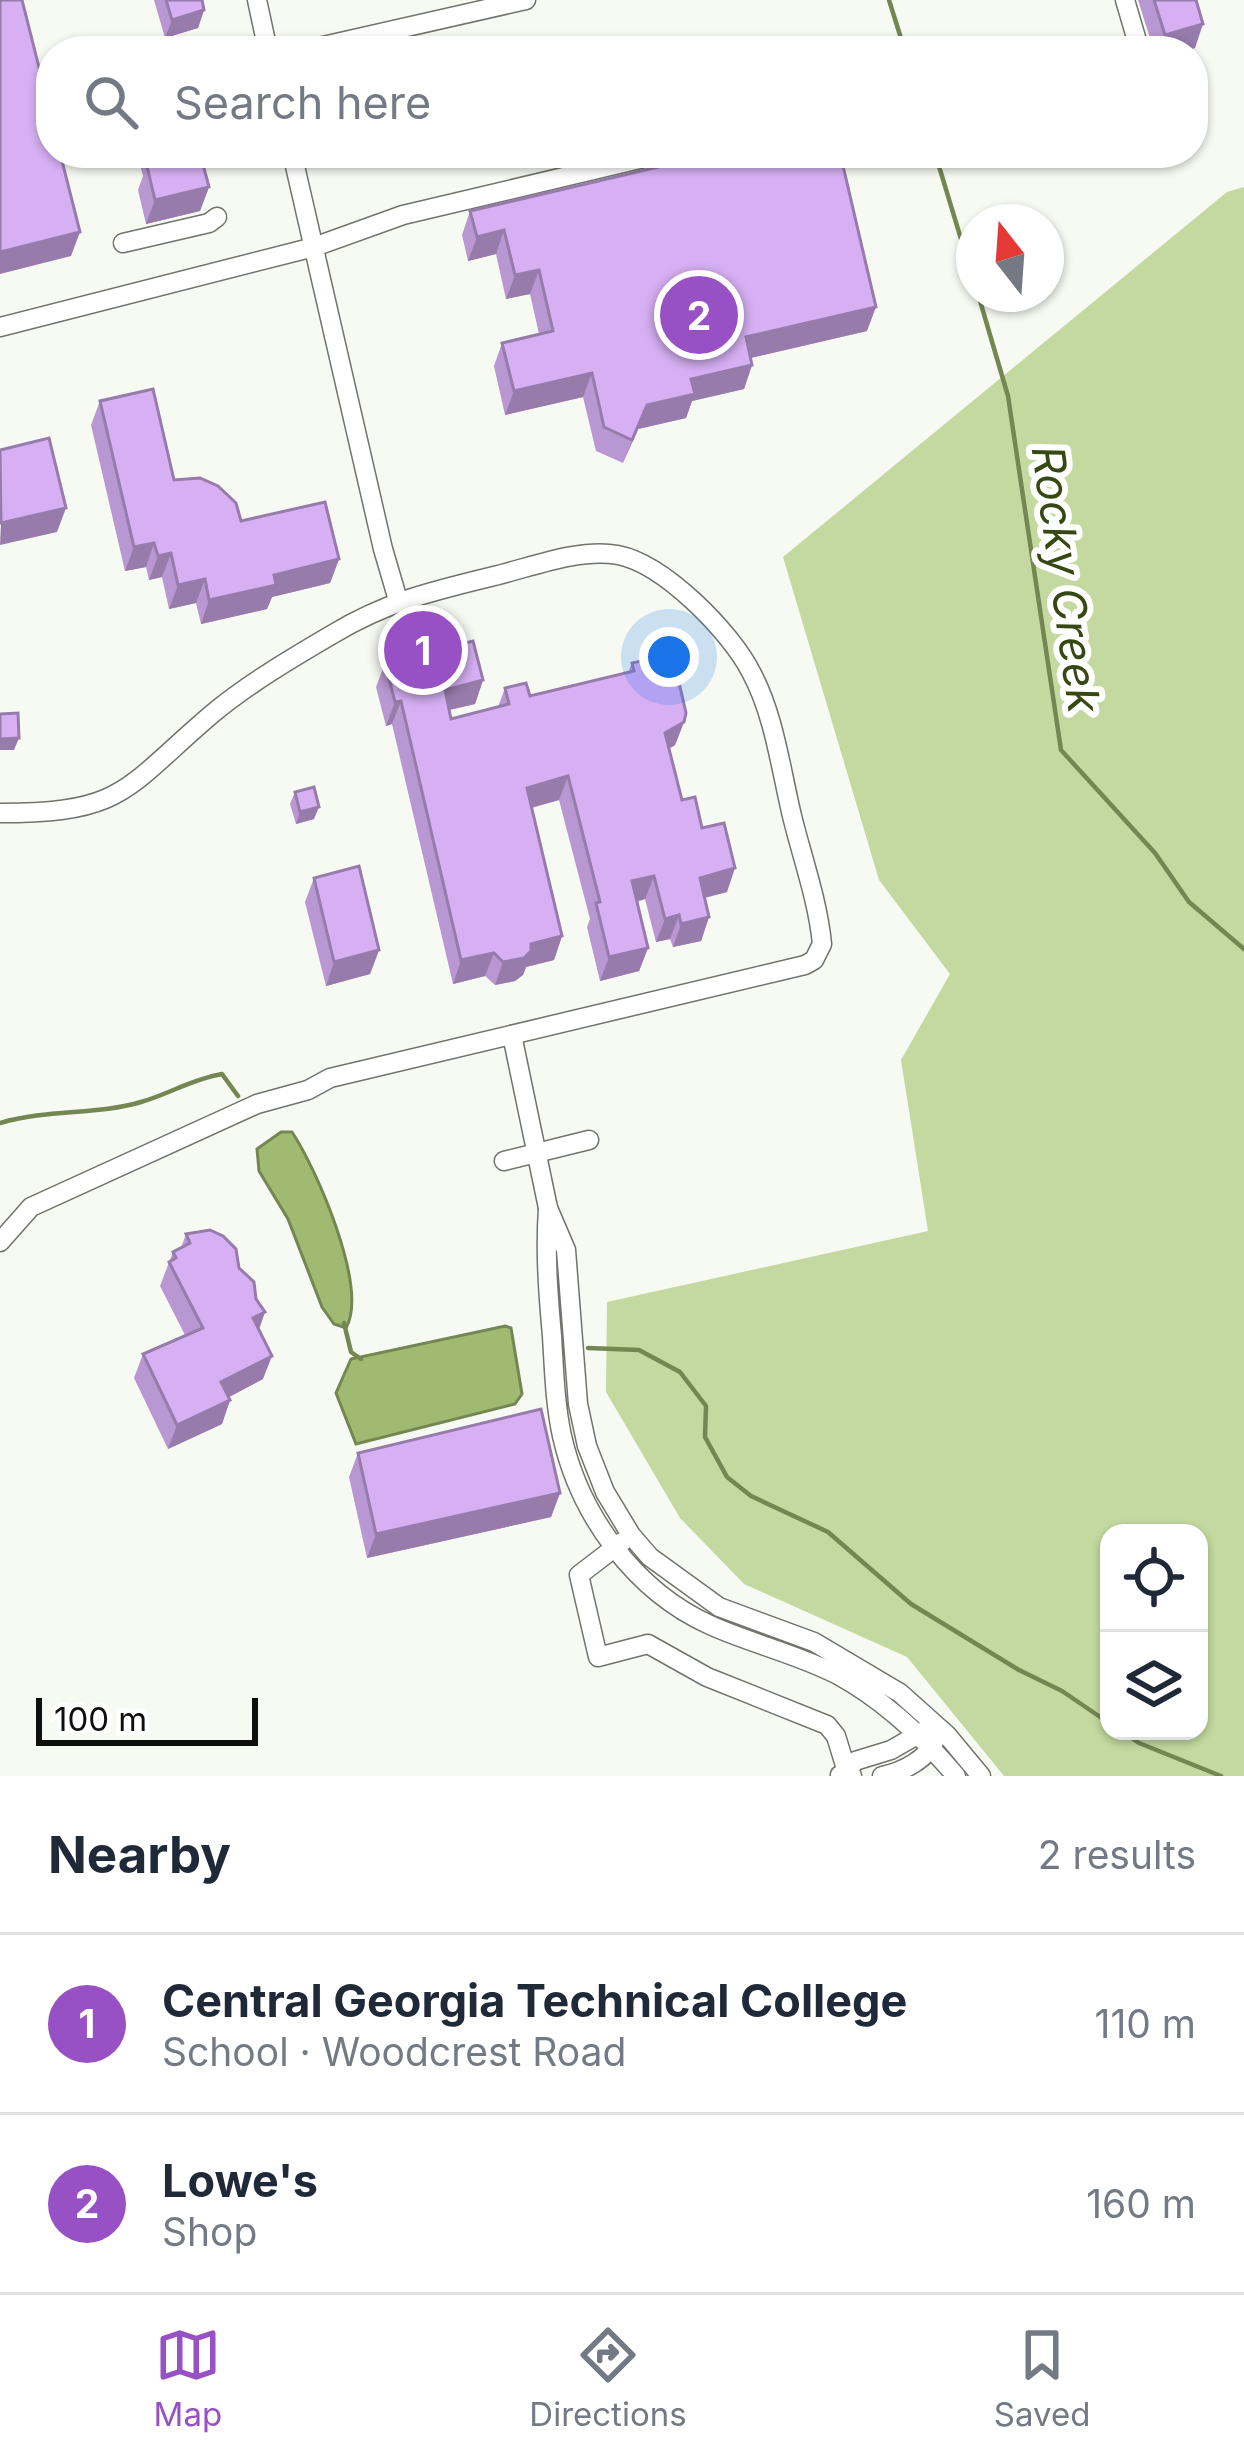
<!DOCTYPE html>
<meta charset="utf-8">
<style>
:root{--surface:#fff;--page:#f6f6f7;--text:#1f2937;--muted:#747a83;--line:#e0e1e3;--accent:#9751c5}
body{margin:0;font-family:Inter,sans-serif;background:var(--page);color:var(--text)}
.controls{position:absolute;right:36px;bottom:36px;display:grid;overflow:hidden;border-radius:24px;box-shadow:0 3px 9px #0004}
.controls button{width:108px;height:108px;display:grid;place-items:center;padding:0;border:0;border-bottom:3px solid var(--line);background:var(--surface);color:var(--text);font:60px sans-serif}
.compass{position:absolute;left:956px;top:204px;width:108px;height:108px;border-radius:50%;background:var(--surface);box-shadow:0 3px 9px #0004;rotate:343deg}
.scale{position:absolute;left:36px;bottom:30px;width:222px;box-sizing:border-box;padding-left:12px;border:6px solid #0e0f0d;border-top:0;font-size:33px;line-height:42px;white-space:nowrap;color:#0e0f0d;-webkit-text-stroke:9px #fff;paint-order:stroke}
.you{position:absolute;left:669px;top:657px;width:42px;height:42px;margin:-30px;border:9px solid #fff;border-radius:50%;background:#1a73e8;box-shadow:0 0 0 18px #1a73e833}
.badge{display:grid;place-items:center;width:78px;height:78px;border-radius:50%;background:var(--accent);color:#fff;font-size:39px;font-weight:700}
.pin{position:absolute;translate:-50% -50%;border:6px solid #fff;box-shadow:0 3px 12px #0006}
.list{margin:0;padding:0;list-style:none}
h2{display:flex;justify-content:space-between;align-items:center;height:156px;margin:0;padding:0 48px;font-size:51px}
h2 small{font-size:39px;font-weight:400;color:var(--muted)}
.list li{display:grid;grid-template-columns:78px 1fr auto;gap:36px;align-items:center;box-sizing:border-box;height:180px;padding:0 48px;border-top:3px solid var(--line)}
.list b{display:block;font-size:45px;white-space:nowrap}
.list p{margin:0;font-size:39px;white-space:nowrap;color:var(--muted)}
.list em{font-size:39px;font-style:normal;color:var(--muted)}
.icon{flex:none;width:66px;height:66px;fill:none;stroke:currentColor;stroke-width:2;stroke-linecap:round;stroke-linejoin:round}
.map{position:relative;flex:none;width:1244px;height:1776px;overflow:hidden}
.search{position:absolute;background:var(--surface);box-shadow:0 3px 9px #0004;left:36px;right:36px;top:36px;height:132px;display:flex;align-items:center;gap:30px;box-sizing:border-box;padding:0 42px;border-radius:48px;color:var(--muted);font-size:45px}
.sheet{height:516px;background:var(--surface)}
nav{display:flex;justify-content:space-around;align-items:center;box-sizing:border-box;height:168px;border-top:3px solid var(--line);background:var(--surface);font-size:33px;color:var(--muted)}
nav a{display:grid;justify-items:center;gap:6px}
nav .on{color:var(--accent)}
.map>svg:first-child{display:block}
</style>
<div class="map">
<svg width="1244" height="1776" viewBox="0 0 1244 1776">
<rect width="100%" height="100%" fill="#f7faf3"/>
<path fill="#c3d99f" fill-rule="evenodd" d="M1244,187V1776H1004L907,1657L744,1584L680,1518L606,1392L607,1302L928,1231L901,1060L950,974L879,880L783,557L1227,192ZM1109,1533H1199V1731H1109Z"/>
<g fill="#a0ba71" stroke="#748753" stroke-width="3">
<path d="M281,1132H292C316,1168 369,1288 346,1328L334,1324L322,1307L288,1219L259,1171L257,1149Z"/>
<path d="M505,1326L511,1328L522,1394L515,1404L356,1444L336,1393L351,1359Z"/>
</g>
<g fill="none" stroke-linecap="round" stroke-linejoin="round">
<g stroke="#748753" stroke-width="4.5">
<path d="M889,0L905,51"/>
<path d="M935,153L974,282"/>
<path d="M978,294L1008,396L1061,750L1155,853L1189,902L1244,949"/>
<path d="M0,1123C48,1109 98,1115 141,1102C169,1094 192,1079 222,1074L238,1096"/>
<path d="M344,1323L351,1352L361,1359"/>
<path d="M588,1348L639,1350L680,1372L706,1406L705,1437L727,1477L751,1496L828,1532L911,1604L1019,1670L1062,1691L1109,1723"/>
<path d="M1121,1731L1139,1743L1221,1776"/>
</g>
<g stroke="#71736d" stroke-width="21">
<g id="minor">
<path d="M257,0L268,51"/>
<path d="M1125,0L1140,51"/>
<path d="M301,51L526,0"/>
<path d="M292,153L383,549L398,600"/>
<path d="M123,243L209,223L217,217"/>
<path d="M0,327L314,247L403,215L665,153"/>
<path d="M0,813C125,813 124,789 212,714C248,684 292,658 333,634C388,601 433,591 494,576C532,567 578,548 618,555C664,564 730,631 751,672C775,716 781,772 793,820C803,860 818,902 822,944L814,960L805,965L330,1078L308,1090L257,1104L31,1207L0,1242"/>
<path d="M512,1035L548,1208"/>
<path d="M504,1161L589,1140"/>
<path d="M622,1542L579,1575L598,1657L648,1644L707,1677L827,1725L836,1736L847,1772L852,1776"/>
<path d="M840,1775L847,1772L855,1761L891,1750L924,1731"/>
<path d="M882,1776C902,1772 928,1759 935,1740"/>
<path d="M956,1776C923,1737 884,1700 838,1675C797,1654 752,1644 710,1625C635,1591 580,1516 562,1436C555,1404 554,1369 552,1336C548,1292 545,1251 548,1208L566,1250L578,1404L587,1446L605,1492L631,1535L650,1557L719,1607L814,1642L900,1693L947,1735L981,1776"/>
</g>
</g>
<use href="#minor" stroke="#fff" stroke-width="18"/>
</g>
<g fill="#b997d2">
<path d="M154,0H202L204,10L198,28L165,38Z"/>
<path d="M1138,0H1196L1195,48L1184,51H1154Z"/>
<path d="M137,153H200L209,187L200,211L146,224L138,190L143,176Z"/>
<path d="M470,211L867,331L751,358L752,365L744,389L692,401L686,418L638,429L623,463L596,451L583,397L505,415L494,366L502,343L539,334L530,294L506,299L496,254L468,261L462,235Z"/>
<path d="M100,401L174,480L241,521L339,559L330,583L272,597L267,609L201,624L196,603L169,609L162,577L149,580L146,567L125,571L91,425Z"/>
<path d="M385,663L483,680L475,704L449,710L451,719L498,707L505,688L530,696L628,673L632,663L657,669L684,722L675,745L669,749L682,800L702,828L727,892L705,898L709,917L701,941L673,947L670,939L656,942L645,899L637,902L648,948L639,971L600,981L587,927L590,919L559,800L532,808L562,936L554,960L526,967L523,975L515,981L495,985L485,976L453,984L392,724L386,726L376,687Z"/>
<path d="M295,792L314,819L296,824L290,804Z"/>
<path d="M314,878L379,950L370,974L326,986L305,902Z"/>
<path d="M186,1234L239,1268L265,1312L259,1330L263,1379L229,1397L230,1400L222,1424L168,1449L134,1378L143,1354L185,1335L160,1286L173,1252L181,1248Z"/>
<path d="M358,1453L560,1493L551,1517L367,1558L349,1477Z"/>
</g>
<g fill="#967bab">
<path d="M204,10L198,28L165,38L172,20Z"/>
<path d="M1203,24L1195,48L1184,51H1159L1165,35Z"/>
<path d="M209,187L200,211L146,224L155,200Z"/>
<path d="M504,230L496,254L468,261L477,237Z"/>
<path d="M80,232L71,256L0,274V252Z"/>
<path d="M539,270L530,294L506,299L515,275Z"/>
<path d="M876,307L867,331L737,361L746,337Z"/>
<path d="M752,365L744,389L692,401L686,418L638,429L623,463L647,405L691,379Z"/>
<path d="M592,373L583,397L505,415L514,391Z"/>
<path d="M66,508L57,532L0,545L1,523Z"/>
<path d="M154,543L146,567L125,571L134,547Z"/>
<path d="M171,553L162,577L149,580L158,556Z"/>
<path d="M339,559L330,583L272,597L267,609L201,624L209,600L274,575Z"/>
<path d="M205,579L196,603L169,609L178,585Z"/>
<path d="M483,680L475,704L436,713L445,690Z"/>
<path d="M401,701L392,724L386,726L395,702Z"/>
<path d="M684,722L675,745L656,756L665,733Z"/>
<path d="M19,738L14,750H0V739Z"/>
<path d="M568,776L559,800L518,811L527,788Z"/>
<path d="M319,807L314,819L296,824L300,812Z"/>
<path d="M735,868L727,892L691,901L700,878Z"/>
<path d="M654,876L645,899L623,905L632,881Z"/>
<path d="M679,915L670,939L656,942L665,919Z"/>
<path d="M709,917L701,941L673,947L681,924Z"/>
<path d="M562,936L554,960L526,967L523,975L515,981L495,985L503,962L531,944Z"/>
<path d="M648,948L639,971L600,981L609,957Z"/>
<path d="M379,950L370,974L326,986L334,962Z"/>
<path d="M494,953L485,976L453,984L461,960Z"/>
<path d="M265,1312L256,1336L253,1318Z"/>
<path d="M272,1356L263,1379L212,1406L221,1382Z"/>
<path d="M230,1400L222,1424L168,1449L177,1425Z"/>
<path d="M560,1493L551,1517L367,1558L376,1534Z"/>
</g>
<g fill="#d7b0f4" stroke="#967bab" stroke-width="3">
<path d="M0,0H22L51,115V153H60L80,232L0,252Z"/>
<path d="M166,0H202L204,10L172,20Z"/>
<path d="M1154,0H1196L1203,24L1165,35Z"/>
<path d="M152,153H200L209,187L155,200L147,166L155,164Z"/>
<path d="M718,153H840L876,307L746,337L752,365L691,379L695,394L647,405L632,440L604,427L592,373L514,391L502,343L553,331L539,270L515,275L504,230L477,237L470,211Z"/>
<path d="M153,389L174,480L200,478L218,486L236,503L241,521L325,502L339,559L274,575L276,585L209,600L205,579L178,585L171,553L158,556L154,543L134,547L100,401Z"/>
<path d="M49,438L66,508L1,523L0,450Z"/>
<path d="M473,641L483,680L445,690L451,719L509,704L505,688L526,683L530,696L634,671L632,663L654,658L657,669L675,665L686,713L684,722L665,733L682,800L695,797L702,828L724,823L735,868L700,878L709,917L681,924L679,915L665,919L654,876L632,881L648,948L609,957L596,903L600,902L568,776L527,788L562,936L531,944V951L524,958L503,962L494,953L461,960L401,701L395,702L385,663Z"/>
<path d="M18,713L19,738L0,739V714Z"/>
<path d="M314,787L319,807L300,812L295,792Z"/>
<path d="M359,866L379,950L334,962L314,878Z"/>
<path d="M210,1230L223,1236L236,1249L239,1268L254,1282L256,1299L265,1312L253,1318L272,1356L221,1382L230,1400L177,1425L143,1354L203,1328L169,1262L176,1258L173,1252L190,1243L186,1234Z"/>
<path d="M541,1409L560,1493L376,1534L358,1453Z"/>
</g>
<g text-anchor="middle" stroke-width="12" stroke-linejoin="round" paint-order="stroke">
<g font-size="45" font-style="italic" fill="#384813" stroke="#fff">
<text transform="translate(1066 579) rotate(82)" y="16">Rocky Creek</text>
</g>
</g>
</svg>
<div class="controls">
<button><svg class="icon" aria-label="locate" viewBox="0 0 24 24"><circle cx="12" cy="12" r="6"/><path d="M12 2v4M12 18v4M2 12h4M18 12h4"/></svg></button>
<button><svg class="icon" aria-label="layers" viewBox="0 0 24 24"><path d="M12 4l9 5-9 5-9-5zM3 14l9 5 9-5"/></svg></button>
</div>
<svg class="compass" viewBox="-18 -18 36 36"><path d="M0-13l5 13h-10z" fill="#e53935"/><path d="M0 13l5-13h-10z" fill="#747a83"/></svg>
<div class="scale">100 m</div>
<div class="you"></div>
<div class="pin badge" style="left:423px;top:650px">1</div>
<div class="pin badge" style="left:699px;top:315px">2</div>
<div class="search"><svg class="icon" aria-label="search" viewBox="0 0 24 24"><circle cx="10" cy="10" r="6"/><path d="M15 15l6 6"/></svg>Search here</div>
</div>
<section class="sheet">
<h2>Nearby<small>2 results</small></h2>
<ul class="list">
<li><span class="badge">1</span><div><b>Central Georgia Technical College</b><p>School · Woodcrest Road</p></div><em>110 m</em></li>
<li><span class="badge">2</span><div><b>Lowe's</b><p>Shop</p></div><em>160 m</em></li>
</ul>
</section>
<nav>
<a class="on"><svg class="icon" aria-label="map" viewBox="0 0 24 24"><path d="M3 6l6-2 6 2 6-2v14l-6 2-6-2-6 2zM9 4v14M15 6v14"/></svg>Map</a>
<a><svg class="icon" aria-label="directions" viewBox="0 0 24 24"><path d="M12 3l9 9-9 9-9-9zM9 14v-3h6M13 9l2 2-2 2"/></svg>Directions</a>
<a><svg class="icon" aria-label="saved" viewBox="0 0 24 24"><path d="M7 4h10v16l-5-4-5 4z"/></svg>Saved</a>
</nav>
